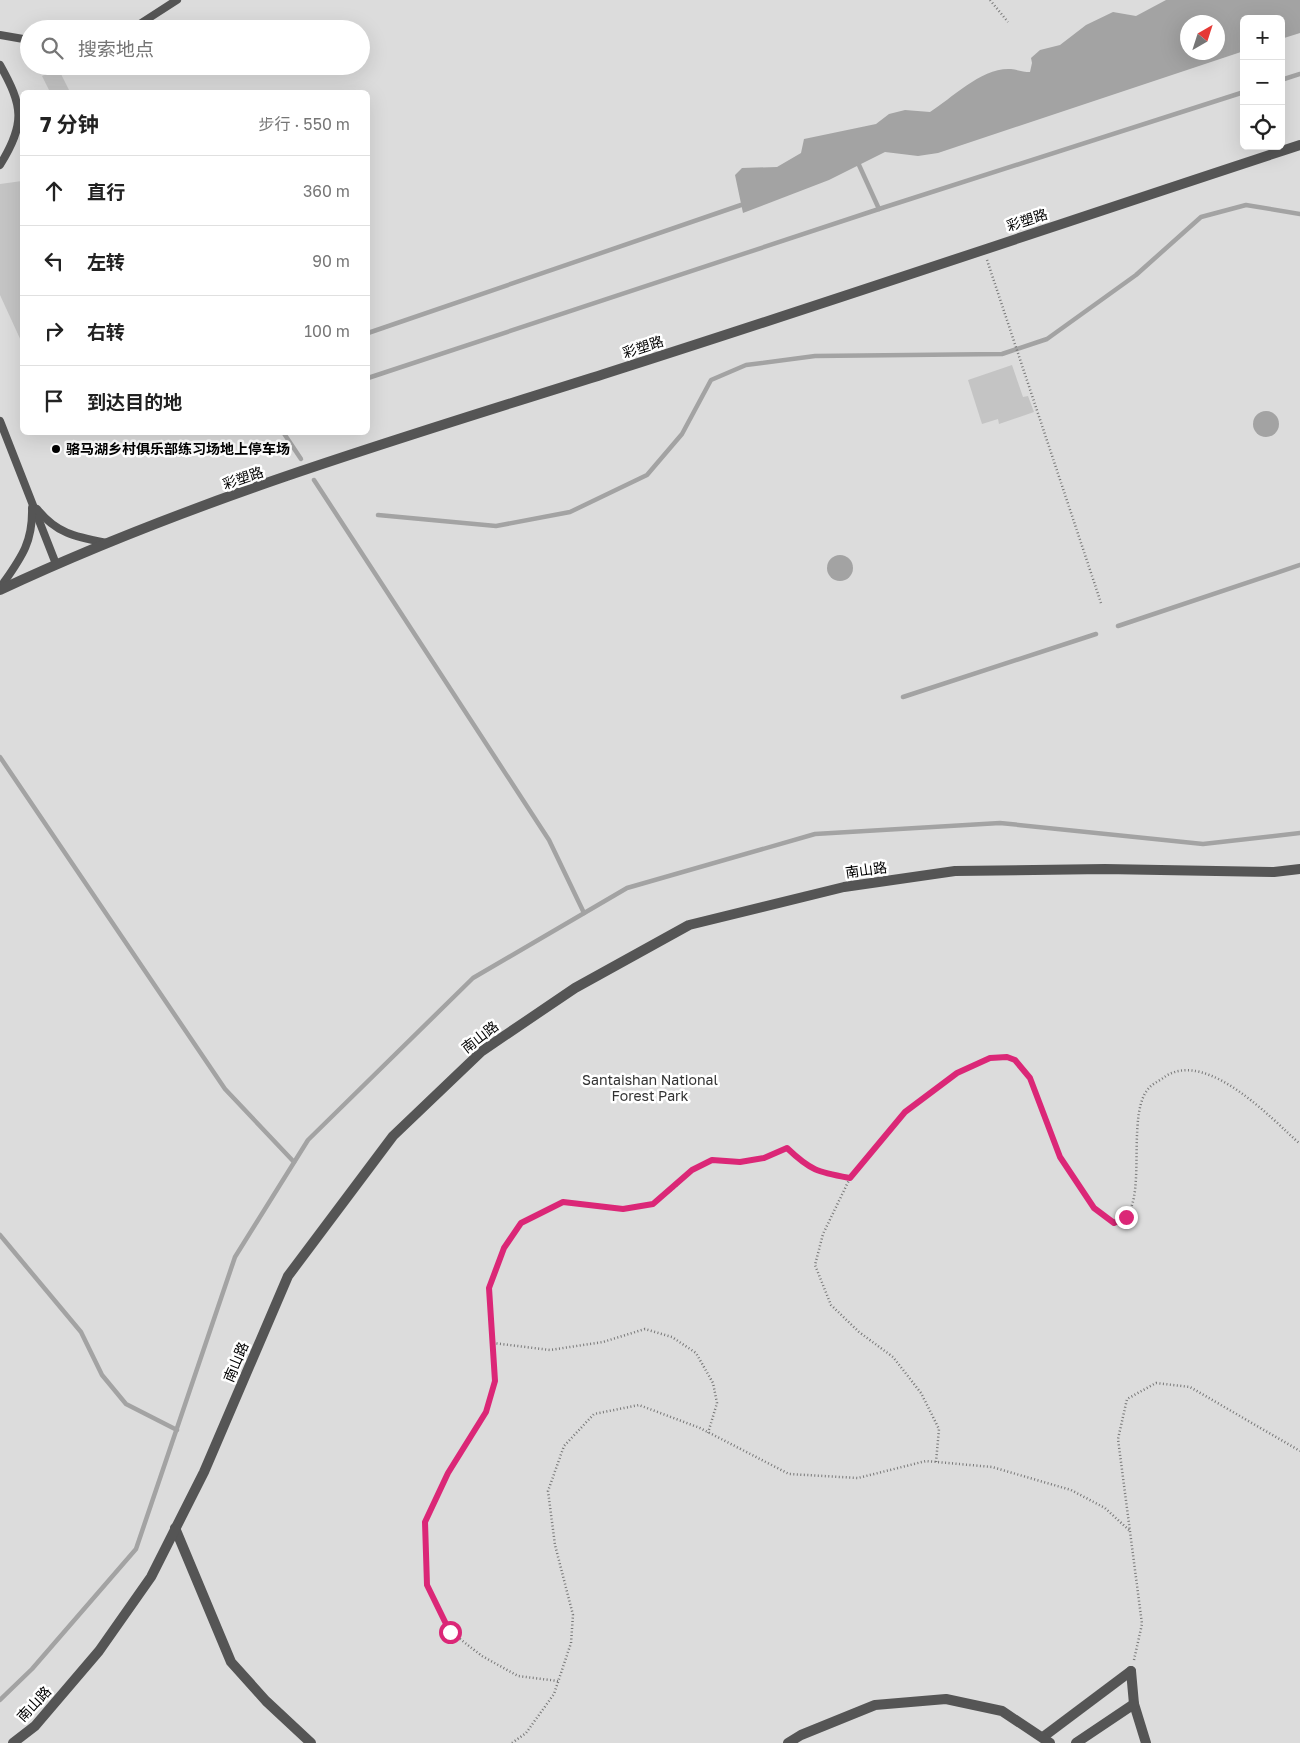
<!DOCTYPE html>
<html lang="zh">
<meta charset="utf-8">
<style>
:root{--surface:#fff;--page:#f6f6f6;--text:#222;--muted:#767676;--line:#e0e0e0}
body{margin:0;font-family:"Golos Text","Noto Sans SC",sans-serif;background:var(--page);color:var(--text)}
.controls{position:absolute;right:15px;top:15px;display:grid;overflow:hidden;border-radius:8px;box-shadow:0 5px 20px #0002}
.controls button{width:45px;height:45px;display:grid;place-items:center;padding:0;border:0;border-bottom:1px solid var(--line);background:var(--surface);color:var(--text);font:25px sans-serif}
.compass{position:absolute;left:1180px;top:15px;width:45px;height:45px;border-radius:50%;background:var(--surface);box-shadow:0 5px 20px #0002;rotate:39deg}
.stop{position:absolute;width:15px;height:15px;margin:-11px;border:4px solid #db2777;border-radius:50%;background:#fff}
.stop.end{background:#db2777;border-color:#fff;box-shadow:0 1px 5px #0008}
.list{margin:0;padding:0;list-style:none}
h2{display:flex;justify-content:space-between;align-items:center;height:65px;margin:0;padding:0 20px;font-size:21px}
h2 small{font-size:16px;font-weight:400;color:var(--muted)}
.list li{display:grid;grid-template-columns:32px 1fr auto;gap:15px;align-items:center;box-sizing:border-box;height:70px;padding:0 20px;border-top:1px solid var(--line)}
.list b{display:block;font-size:19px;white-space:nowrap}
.list em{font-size:16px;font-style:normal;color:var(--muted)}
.icon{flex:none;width:28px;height:28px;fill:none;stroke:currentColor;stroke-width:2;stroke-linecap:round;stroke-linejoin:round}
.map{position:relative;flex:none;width:1300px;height:1743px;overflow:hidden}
.search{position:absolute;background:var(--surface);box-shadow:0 5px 20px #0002;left:20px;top:20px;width:350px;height:55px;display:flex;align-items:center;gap:12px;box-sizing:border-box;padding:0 18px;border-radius:28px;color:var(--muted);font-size:19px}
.panel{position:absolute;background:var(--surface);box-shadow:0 5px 20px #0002;left:20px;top:90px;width:350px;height:345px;border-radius:8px}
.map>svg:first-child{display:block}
</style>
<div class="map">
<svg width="1300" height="1743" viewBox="0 0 1300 1743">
<rect width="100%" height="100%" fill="#fff"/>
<path fill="#dcdcdc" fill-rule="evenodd" d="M0,0H1300V1743H0ZM1244,19H1281V146H1244ZM1188,22H1218V52H1188ZM29,29H361V66H29ZM22,92H368V432H22Z"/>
<g fill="#a3a3a3" fill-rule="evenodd">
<path d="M1166,0H1300V33L1281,39V19H1244V51L938,153L918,156L885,152L829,180L743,213L735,175L742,168L777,167L801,153L804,139L876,124L889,114L905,110L930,112C952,98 982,67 1011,69C1018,70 1024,72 1030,72L1032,63L1031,58L1040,50L1060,45L1086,25L1113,12L1136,16ZM1188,22H1218V52H1188Z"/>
<circle cx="1266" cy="424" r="13"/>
<circle cx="840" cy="568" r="13"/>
</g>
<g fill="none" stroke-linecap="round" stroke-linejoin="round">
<g stroke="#a3a3a3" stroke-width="4.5">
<path d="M1281,80L1300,74"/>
<path d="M879,209L1244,92"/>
<path d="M368,333L741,205"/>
<path d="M368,378L879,209L859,165"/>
<path d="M283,432L301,459"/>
<path d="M314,480L549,840L584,913"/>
<path d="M378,515L496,526L570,512L647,475L682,434L711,380L746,365L815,356L1002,354L1047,339L1136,275L1201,217L1246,205L1300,214"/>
<path d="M1118,626L1300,565"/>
<path d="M903,697L1096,634"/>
<path d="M0,757L225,1089L294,1162"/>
<path d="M0,1235L81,1332L102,1375L126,1404L177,1430"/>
<path d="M0,1700L32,1669L136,1549L235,1257L308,1140L473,978L627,888L815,834L1000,823L1203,844L1300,833"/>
</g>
</g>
<g fill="#c4c4c4">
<path d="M58,68L70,92H50L42,76Z"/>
<path d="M22,181V343L0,295V184Z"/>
<path d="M1012,365L1023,397L1028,396L1034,412L999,424L998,419L982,424L968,380Z"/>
</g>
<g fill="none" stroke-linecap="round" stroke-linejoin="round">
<g stroke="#777" stroke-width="2.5" stroke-dasharray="1 2.5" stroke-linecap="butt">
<path d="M990,0L1008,22"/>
<path d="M987,260L1101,603"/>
<path d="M493,1343L550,1350L603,1342L645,1329L672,1337L696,1353L713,1383L717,1403L708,1433"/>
<path d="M936,1462L939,1429L921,1393L893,1357L859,1332L831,1305L815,1265L823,1234L850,1178L905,1112L957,1073L990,1058L1007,1057L1015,1060L1030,1078L1061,1157L1094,1208L1114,1223C1118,1221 1125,1219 1127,1215C1146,1191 1126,1109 1150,1087C1154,1083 1161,1080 1166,1076C1208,1050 1272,1119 1300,1144"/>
<path d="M1134,1660L1142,1624L1118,1439L1127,1399L1156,1383L1190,1387L1300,1451"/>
<path d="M558,1681L518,1676L482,1656L451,1632L427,1585L425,1522L448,1473L486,1412L495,1381L489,1288L504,1248L521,1223L563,1202L623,1209L653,1204L674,1188L692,1170L712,1161L740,1162L764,1158L787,1148C811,1171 818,1172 850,1178"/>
<path d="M512,1743L526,1733L554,1694L571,1643L573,1615L555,1545L548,1491L564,1446L594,1414L639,1405L700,1428L789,1474L858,1478L926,1461L992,1467L1071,1490L1105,1508L1130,1531"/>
</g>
<g stroke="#555" stroke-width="8">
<path d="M132,29L177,0"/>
<path d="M0,35L29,40"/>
<path d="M0,65C23,106 26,123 0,165"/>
<path d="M0,421L56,564"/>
<path d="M37,509C57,534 76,537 107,543"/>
<path d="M0,588C20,559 33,544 32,508"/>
</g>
<g stroke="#555" stroke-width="10">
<path d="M0,590C194,499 401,438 604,374C837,300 1068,221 1300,145"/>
<path d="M175,1528L231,1662L266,1701L311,1743"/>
<path d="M1131,1671L1134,1704L1146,1743"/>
<path d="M1043,1737L1131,1671"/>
<path d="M13,1743L35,1726L99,1651L151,1577L204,1472L288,1276L393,1136L482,1051L575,988L689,925L844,887L955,871L1105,869L1274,872L1300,869"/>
<path d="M788,1743L801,1735L875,1705L946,1699L1002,1711L1050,1743"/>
<path d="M1076,1743L1134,1704"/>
</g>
</g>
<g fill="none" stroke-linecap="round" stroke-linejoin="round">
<path stroke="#db2777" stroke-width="6" d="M450,1632L427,1585L425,1522L448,1473L486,1412L495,1381L489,1288L504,1248L521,1223L563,1202L623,1209L653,1204L692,1170L712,1160L740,1162L764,1158L787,1148C811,1171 818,1172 850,1178L905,1112L957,1073L990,1058L1007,1057L1015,1060L1030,1078L1060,1157L1094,1208L1114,1223L1126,1217"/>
</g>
<circle fill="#000" stroke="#fff" stroke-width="2" cx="56" cy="449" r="5"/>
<g text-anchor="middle" stroke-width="5" stroke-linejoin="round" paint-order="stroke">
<g font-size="14" fill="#000" stroke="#fff">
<text transform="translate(1027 220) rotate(-18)" y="5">彩塑路</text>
<text transform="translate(643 347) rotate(-18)" y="5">彩塑路</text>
<text transform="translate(243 478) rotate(-19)" y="5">彩塑路</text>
<text transform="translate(866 870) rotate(-8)" y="5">南山路</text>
<text transform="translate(480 1037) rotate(-38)" y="5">南山路</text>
<text transform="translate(236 1362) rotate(-67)" y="5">南山路</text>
<text transform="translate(34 1704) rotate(-47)" y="5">南山路</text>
</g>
<g font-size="14" font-weight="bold" fill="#000" stroke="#fff" text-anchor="start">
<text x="66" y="454">骆马湖乡村俱乐部练习场地上停车场</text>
</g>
<g font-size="14" fill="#333" stroke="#fff">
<text x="650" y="1085">Santaishan National<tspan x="650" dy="16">Forest Park</tspan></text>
</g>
</g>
</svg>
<div class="controls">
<button>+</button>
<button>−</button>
<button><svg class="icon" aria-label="locate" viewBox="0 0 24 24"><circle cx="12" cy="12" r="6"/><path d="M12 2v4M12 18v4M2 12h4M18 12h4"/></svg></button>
</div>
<svg class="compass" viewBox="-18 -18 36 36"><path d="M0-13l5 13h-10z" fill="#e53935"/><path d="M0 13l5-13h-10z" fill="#767676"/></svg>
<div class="stop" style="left:450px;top:1632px"></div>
<div class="stop end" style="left:1126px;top:1217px"></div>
<div class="search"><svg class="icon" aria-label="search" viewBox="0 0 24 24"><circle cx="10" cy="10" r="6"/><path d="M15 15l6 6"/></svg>搜索地点</div>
<section class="panel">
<h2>7 分钟<small>步行 · 550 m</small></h2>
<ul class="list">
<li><svg class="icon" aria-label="ahead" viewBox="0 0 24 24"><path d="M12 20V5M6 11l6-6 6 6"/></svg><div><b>直行</b></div><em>360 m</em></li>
<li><svg class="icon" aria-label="left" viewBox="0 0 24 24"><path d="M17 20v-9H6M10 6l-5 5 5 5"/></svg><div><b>左转</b></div><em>90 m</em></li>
<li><svg class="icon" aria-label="right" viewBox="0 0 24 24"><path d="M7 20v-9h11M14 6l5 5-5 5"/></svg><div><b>右转</b></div><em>100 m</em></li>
<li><svg class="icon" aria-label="arrive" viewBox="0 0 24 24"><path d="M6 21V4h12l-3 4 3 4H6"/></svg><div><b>到达目的地</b></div></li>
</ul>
</section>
</div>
